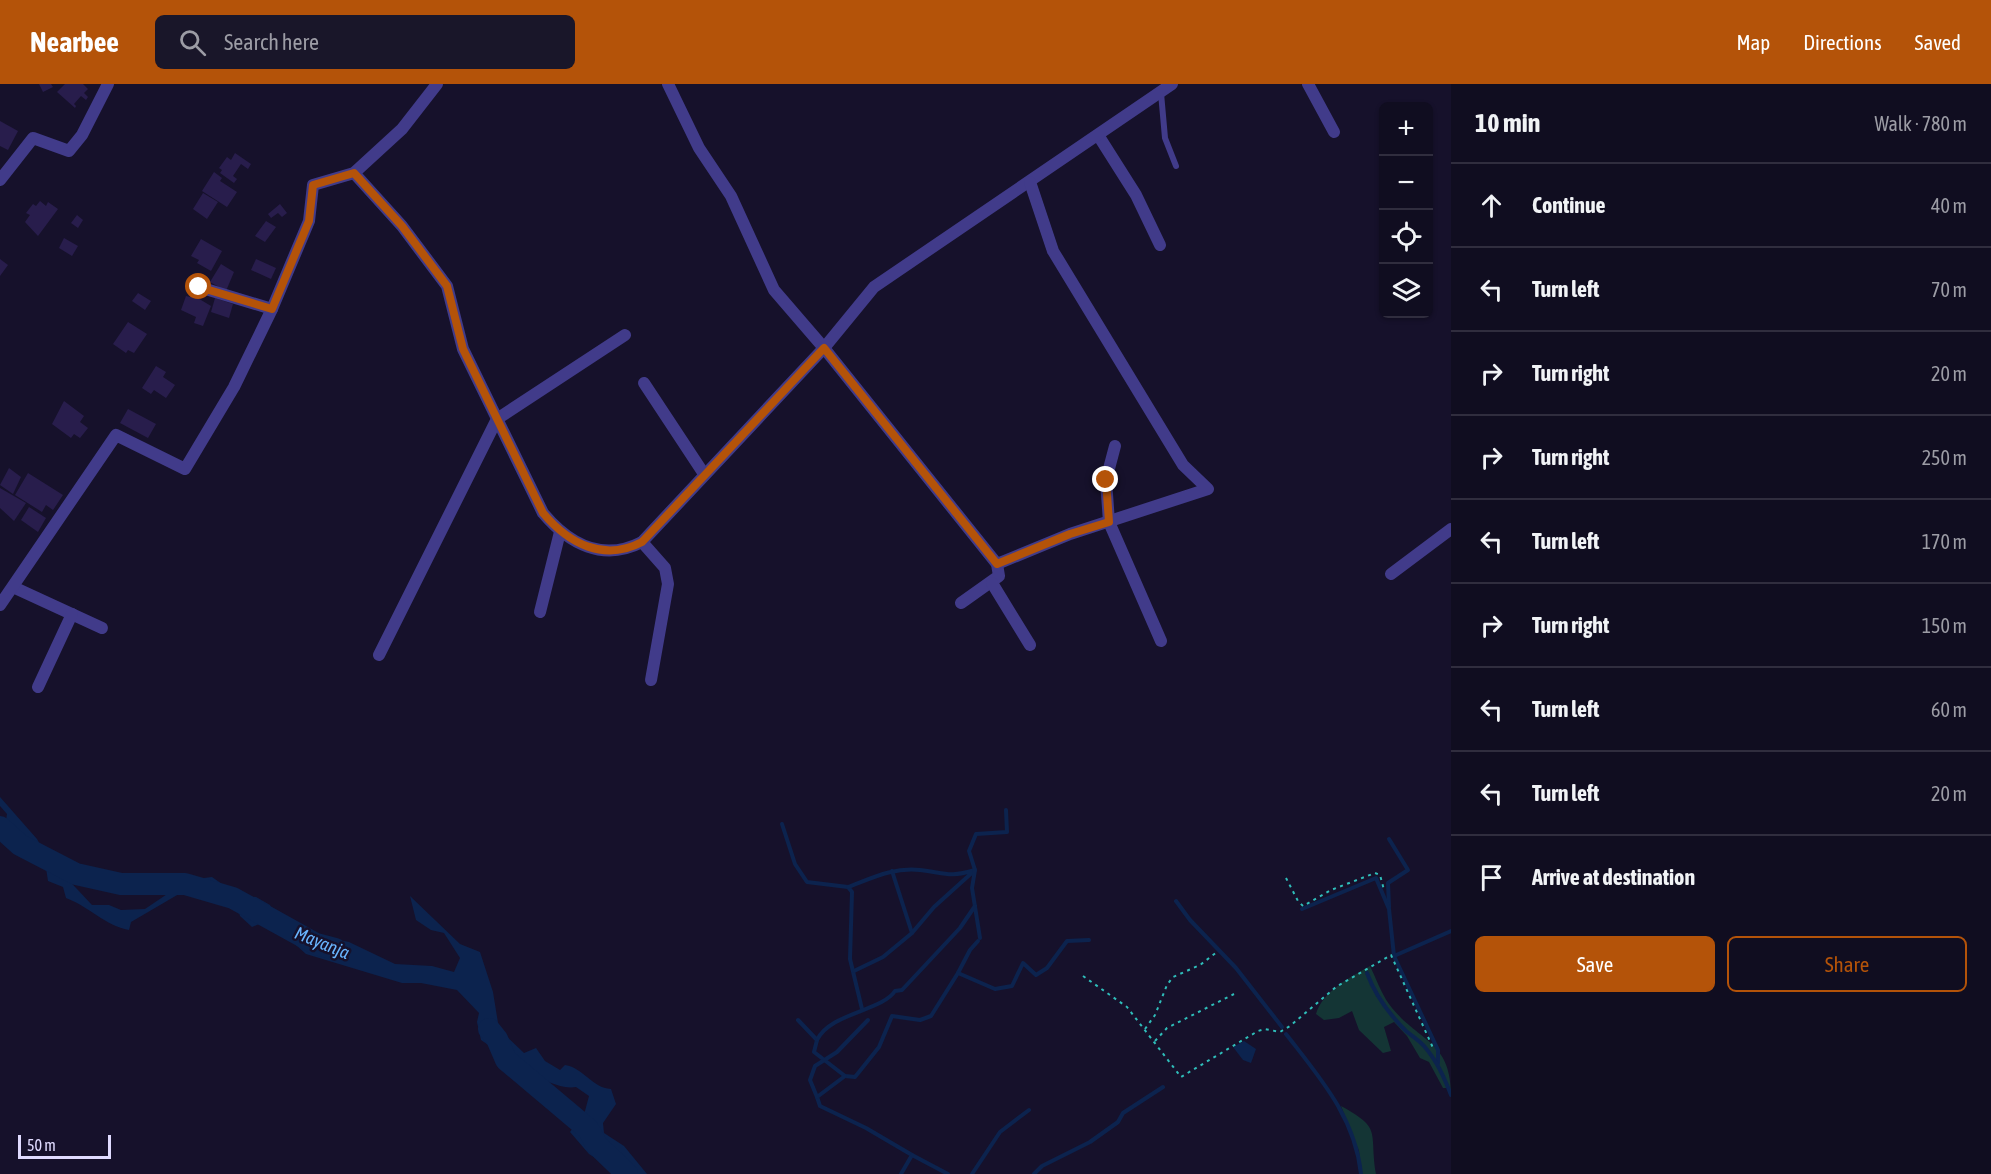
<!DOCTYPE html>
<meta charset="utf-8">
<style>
:root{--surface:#100d20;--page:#191629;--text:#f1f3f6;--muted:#9c9ca5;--line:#302d3e;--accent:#b45309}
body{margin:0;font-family:"Asap Condensed",sans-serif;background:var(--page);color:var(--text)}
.controls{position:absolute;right:18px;top:18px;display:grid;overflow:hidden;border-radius:9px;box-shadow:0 2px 4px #0004}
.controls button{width:54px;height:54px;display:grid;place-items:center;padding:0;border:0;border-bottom:2px solid var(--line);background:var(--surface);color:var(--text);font:30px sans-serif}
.scale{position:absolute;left:18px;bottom:15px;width:93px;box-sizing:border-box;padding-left:6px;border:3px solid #e0dbff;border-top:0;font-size:16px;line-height:21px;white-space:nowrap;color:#e0dbff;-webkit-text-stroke:4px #16112b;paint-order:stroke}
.stop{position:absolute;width:18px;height:18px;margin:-14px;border:4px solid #b45309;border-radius:50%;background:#fff}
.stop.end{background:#b45309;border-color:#fff;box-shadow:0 2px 6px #0008}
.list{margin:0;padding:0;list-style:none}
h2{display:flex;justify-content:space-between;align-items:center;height:78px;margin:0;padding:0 24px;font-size:26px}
h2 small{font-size:20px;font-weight:400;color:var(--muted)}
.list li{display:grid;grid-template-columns:39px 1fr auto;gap:18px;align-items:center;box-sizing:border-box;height:84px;padding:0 24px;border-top:2px solid var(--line)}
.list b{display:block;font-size:22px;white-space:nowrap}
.list em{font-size:20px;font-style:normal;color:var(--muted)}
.actions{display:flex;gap:12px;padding:18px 24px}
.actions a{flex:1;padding:14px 0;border:2px solid var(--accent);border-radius:9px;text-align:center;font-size:21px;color:var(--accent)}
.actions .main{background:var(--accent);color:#fff}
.icon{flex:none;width:33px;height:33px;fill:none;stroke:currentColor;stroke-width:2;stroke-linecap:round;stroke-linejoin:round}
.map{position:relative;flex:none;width:1451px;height:1090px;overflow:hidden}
header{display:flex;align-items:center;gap:36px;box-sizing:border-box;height:84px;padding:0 30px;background:var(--accent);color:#fff}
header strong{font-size:28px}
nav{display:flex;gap:33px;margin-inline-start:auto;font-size:21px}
.search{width:420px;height:54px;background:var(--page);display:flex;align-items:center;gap:15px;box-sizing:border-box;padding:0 21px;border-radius:9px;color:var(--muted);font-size:22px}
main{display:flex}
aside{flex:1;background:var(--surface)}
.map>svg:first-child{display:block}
</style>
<header>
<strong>Nearbee</strong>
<div class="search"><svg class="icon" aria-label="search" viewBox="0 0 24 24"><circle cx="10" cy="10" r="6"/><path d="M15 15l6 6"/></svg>Search here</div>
<nav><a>Map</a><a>Directions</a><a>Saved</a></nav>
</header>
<main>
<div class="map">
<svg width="1451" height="1090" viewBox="0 0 1451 1090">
<rect width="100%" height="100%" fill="#16112b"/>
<g fill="#143535">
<path d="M1370,882C1376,894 1381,909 1389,920C1417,958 1451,955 1451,1011L1448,1004H1443L1429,978L1420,974L1407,952L1394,938L1384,943L1391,967L1383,969L1359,946L1352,927L1339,934L1324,936L1316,930C1323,907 1349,894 1370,882Z"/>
<path d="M1341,1022C1383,1045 1369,1047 1376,1090H1361L1359,1067Z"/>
</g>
<g fill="#0c234e">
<path d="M0,713L37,755L47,773L92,821H109L121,826L145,825L188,796L212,793L239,812L256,813L270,821L284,846L298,855L324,853L349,858L395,880L432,882L454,888L460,874L444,849L431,846L416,836L410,812L460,860L480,868L493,908L499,945L524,969L536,964L545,977L560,986L565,981C584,984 592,1004 611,1005L616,1020L603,1039L604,1049L624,1062L647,1090H621L589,1070L570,1048L585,1027L589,1012L576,1003C550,1008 504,971 481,956L477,938L479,929L457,906L421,899H402L306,870L268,836L252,843L240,832L238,825L208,802L184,807L131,838L129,846C106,842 88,822 66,814L63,803L48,797L46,784L5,743L7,730L0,722Z"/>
<path d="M1244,957L1256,965L1251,979L1243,976L1233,963Z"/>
</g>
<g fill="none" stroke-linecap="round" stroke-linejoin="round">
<g stroke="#0c234e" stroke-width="4">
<path d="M782,740L795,780L807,798L848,803L852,808L850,875L862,925"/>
<path d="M892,787L912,849"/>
<path d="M848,803C872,794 894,783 920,786C946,789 948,794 975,786L934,823L912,849L883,873L854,887"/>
<path d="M1176,817L1190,836L1236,884L1282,943"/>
<path d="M1389,823L1388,799L1408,786L1389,755"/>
<path d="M1302,825L1376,794L1389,825L1394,872L1438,966V979"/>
<path d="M980,854L972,804L975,786L969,767L976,750L1007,748L1006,726"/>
<path d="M1394,872L1451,847"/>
<path d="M958,889L970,866L978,857"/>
<path d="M1367,889C1375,911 1389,930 1406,947C1412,952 1419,956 1424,962C1437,977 1444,993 1451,1011"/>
<path d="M798,936L817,956L814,968L845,992L855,993L879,963L892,932L920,936L931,932L958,889L995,905L1012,902L1023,879L1036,891L1047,884L1067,857L1089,856"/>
<path d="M1286,950C1320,994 1355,1033 1361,1090"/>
<path d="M817,956C830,929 882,927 895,907L902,906L960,844L975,822"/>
<path d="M845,992L817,1013L820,1022L866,1044L912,1071L901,1090"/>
<path d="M817,1013L810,996L815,982L837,968L868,936"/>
<path d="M912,1071L948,1090"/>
<path d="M972,1090L1000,1048L1029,1026"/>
<path d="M1034,1090L1042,1082L1090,1058L1118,1038L1123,1029L1163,1003"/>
</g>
<g stroke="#0c234e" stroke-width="22">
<path d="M0,743L20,761L76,790L121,800H185L233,814L316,860L335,865"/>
<path d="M489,945L497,955L506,976L588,1045L597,1061L627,1090"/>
</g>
</g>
<g fill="#281d4c">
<path d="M39,0H51L53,3L43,8Z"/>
<path d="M65,0H83L88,5L84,9L88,13L86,16L81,12L74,20L76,22L75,24L57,8Z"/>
<path d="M0,37L18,47L8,66L0,62Z"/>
<path d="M235,69L251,80L248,85L241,80L233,92L237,95L234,99L220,89L222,86L219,84L227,73L231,76Z"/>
<path d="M214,88L222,94L220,97L237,108L227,123L202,107Z"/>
<path d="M203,109L218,118L207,135L193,125Z"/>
<path d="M40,117L46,122L48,118L58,125L38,152L25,138L30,131L26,129L33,120L36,122Z"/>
<path d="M280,120L287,129L282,133L278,129L271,134L268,130Z"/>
<path d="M77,131L83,136L78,144L71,139Z"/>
<path d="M266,137L276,143L265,158L255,152Z"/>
<path d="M64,154L78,162L72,172L59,164Z"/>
<path d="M201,155L222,167L211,187L197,179L199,176L191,172Z"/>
<path d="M0,175L8,181L0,192Z"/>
<path d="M256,175L276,184L271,195L251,186Z"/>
<path d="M221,180L234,188L226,207L210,198Z"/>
<path d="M138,209L151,217L145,226L132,217Z"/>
<path d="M191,210L211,222L203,242L194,239L196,233L181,226L186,212L190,213Z"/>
<path d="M215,214L233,220L229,234L211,228Z"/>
<path d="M128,238L147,250L134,269L128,266L126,269L113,260Z"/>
<path d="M156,282L166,288L163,293L175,301L166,314L154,306L151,310L142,304Z"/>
<path d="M64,317L84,332L80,338L88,344L80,354L74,350L71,354L52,340Z"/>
<path d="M128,325L156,340L148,354L120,339Z"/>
<path d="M9,384L21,393L13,410L0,401Z"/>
<path d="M28,389L63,411L53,426L46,421L42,428L15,411Z"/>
<path d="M0,404L26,419L14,437L0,424Z"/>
<path d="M29,423L46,434L38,448L21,436Z"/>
</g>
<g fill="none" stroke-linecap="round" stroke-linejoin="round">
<g stroke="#2fbeba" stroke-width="2" stroke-dasharray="3 4.5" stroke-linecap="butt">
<path d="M1286,794L1298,817L1303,822L1331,806L1375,789L1380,791L1384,806"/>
<path d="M1083,892L1127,923L1181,993L1258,947L1265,945L1280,948L1290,942L1336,903L1391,871L1434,966"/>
<path d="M1145,945L1155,931L1167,901L1173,893L1200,881L1217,868"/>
<path d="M1155,957L1167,944L1234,910"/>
</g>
<path stroke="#413b8a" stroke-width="6" d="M1161,9L1165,54L1176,82"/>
<g stroke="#413b8a" stroke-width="12">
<path d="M668,0L699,64L731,112L774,206L824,264L997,480L999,492L961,519"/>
<path d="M1308,0L1334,48"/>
<path d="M1098,51L1136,111L1160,161"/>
<path d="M354,89L402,142L447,202L463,265L543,429C569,460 603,478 642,458L824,264L874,203L1172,0"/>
<path d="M0,96L33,54L69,67L82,51L108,0"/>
<path d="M199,203L272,225"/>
<path d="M644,299L704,390"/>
<path d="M1115,362L1106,396L1109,438L1161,557"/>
<path d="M642,458L665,484L668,500L651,596"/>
<path d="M997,480L1070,450L1208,405L1183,381L1053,167L1030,98"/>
<path d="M1391,490L1451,445"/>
<path d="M992,499L1030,561"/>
<path d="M13,503L102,544"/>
<path d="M0,521L116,351L185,385L234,303L272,225L309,137L313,101L354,89L402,45L437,0"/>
<path d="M540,528L560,448"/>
<path d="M379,571L497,335L625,251"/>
<path d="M38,603L72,530"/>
</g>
</g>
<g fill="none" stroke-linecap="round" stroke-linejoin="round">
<path stroke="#b45309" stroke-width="8" d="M199,203L272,225L309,137L313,101L354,89L402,142L447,202L463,265L543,429C569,460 604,478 642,458L824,264L997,480L1070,450L1109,438L1106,396"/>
</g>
<g text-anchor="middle" stroke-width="5" stroke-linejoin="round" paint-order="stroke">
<g font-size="18" font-style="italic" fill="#69b5ff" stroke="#16112b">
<text transform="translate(322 859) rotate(22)" y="6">Mayanja</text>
</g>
</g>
</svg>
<div class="controls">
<button>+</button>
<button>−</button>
<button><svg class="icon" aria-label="locate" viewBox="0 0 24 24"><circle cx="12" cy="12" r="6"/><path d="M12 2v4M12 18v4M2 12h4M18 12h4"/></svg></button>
<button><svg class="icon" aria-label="layers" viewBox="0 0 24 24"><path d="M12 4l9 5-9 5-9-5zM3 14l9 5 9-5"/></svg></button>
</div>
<div class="scale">50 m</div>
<div class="stop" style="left:199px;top:203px"></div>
<div class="stop end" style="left:1106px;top:396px"></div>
</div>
<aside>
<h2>10 min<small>Walk · 780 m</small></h2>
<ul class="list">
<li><svg class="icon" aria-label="ahead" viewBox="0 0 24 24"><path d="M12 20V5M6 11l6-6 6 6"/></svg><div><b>Continue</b></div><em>40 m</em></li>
<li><svg class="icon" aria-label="left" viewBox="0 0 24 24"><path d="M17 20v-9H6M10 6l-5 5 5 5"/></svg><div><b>Turn left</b></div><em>70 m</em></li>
<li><svg class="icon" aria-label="right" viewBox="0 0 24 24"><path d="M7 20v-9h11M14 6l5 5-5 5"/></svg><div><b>Turn right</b></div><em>20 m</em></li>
<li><svg class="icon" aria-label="right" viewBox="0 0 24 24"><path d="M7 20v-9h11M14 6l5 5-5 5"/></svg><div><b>Turn right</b></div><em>250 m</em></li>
<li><svg class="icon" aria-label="left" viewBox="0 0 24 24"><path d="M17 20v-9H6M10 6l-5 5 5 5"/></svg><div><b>Turn left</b></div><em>170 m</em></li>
<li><svg class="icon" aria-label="right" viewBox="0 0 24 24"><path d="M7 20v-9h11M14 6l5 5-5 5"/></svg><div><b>Turn right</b></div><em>150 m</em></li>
<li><svg class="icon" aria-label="left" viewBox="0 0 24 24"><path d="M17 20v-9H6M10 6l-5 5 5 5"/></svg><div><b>Turn left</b></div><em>60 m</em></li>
<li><svg class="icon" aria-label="left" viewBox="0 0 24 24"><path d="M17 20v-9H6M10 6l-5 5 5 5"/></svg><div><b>Turn left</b></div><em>20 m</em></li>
<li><svg class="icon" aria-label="arrive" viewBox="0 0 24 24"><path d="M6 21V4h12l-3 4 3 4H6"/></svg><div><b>Arrive at destination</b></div></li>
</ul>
<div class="actions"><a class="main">Save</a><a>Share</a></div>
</aside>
</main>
